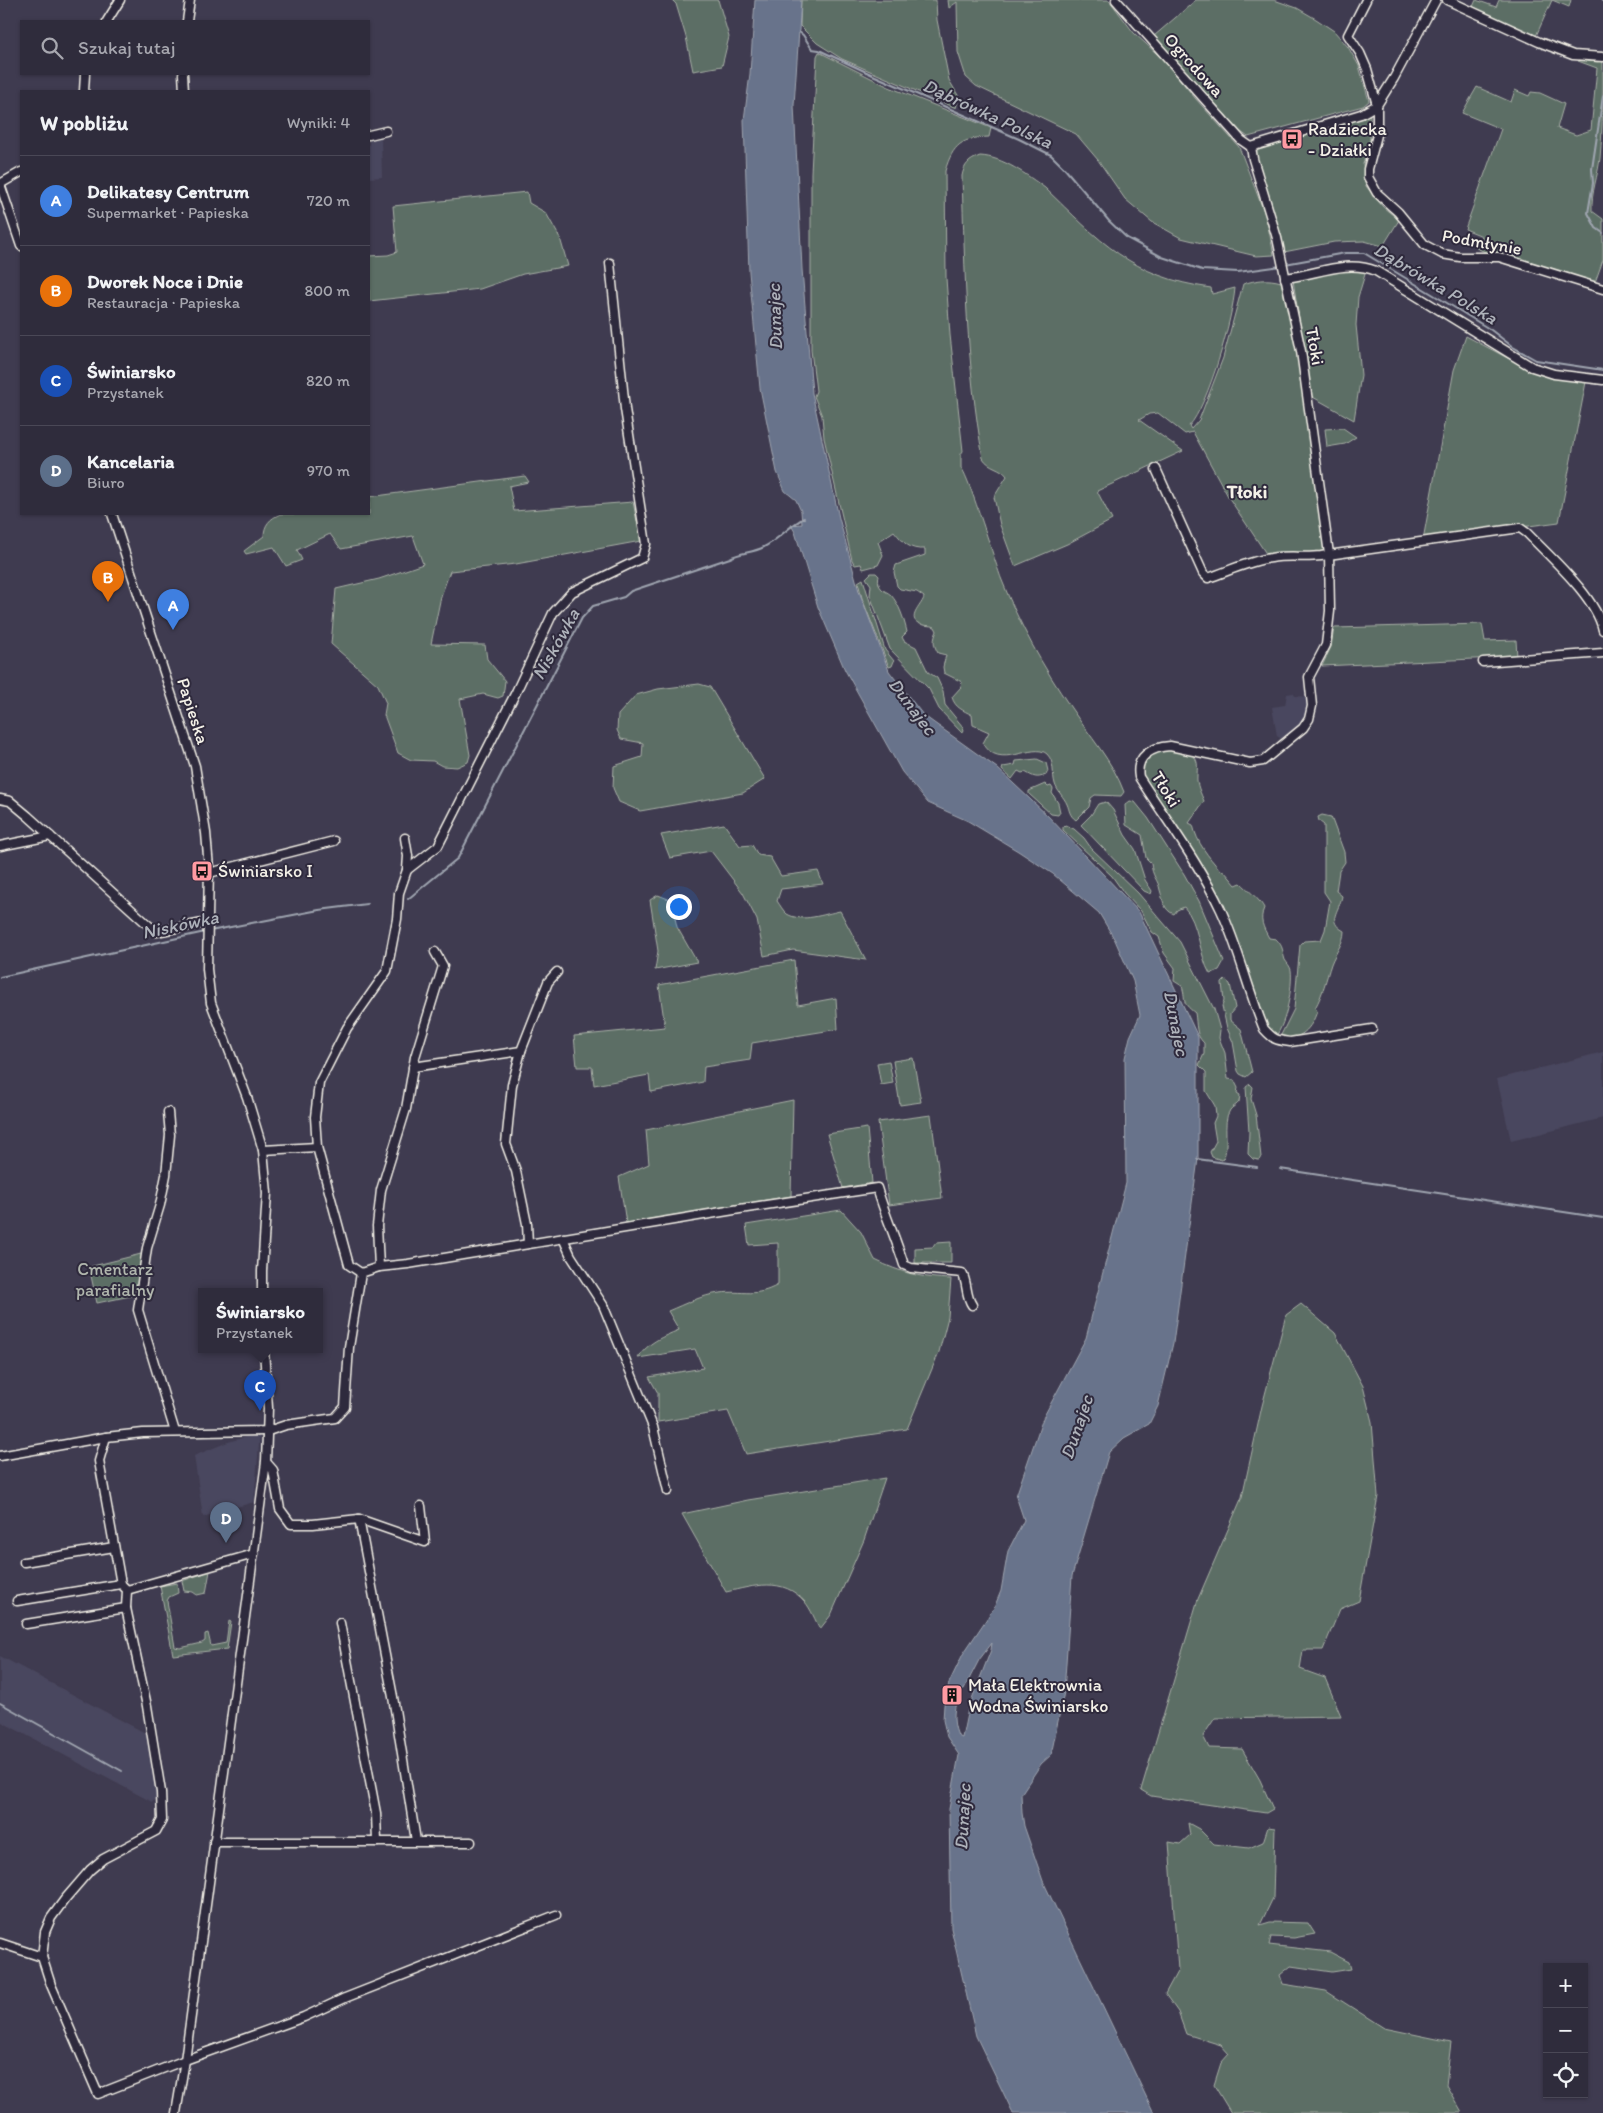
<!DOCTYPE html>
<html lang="pl">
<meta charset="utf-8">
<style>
:root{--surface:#2f2c3c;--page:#373443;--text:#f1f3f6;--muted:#a7a7af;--line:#4a4856;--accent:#ff9aa2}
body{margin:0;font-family:Itim,sans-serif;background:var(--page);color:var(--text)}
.controls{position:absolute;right:15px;bottom:15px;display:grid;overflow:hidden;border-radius:0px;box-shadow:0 1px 4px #0004}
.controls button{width:45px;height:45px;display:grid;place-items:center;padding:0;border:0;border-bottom:1px solid var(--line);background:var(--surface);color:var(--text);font:25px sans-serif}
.you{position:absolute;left:678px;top:906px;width:18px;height:18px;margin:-12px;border:4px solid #fff;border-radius:50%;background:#1a73e8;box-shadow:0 0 0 8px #1a73e833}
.badge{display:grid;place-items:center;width:32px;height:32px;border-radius:50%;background:var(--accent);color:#fff;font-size:16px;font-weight:700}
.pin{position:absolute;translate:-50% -41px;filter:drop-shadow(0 1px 2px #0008)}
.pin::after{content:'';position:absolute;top:26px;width:18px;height:15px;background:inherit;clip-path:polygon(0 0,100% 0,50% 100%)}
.popup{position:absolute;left:198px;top:1288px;width:125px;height:65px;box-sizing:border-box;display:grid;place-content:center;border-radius:0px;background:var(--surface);filter:drop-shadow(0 1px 4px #0005);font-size:16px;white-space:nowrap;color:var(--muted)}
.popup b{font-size:19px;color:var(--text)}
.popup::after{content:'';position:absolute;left:50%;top:100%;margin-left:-10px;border:10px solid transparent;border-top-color:var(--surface)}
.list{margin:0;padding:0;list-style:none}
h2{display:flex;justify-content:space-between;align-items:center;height:65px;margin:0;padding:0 20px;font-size:21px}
h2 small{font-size:16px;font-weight:400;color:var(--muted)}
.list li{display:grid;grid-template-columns:32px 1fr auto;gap:15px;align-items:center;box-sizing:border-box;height:90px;padding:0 20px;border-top:1px solid var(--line)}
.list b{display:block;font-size:19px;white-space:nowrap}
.list p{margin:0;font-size:16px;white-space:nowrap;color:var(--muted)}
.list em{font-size:16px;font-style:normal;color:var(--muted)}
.icon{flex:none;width:28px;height:28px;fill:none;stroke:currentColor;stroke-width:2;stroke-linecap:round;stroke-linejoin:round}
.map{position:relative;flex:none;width:1603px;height:2113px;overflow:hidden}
.search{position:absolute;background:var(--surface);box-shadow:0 1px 4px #0004;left:20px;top:20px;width:350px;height:55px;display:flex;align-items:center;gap:12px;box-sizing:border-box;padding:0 18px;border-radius:0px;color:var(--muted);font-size:19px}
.panel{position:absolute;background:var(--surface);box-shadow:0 1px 4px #0004;left:20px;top:90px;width:350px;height:425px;border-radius:0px}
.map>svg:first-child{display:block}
</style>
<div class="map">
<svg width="1603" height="2113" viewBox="0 0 1603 2113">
<rect width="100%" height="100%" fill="#3f3b50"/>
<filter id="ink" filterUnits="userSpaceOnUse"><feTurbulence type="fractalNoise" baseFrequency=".02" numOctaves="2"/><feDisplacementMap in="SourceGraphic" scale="10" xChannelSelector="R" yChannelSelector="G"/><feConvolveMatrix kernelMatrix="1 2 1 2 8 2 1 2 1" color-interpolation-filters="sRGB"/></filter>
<g filter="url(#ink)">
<g fill="#4a475e">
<path d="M381,138L382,177L369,178V140Z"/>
<path d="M1293,693L1295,696L1309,697L1305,722L1283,740L1277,736L1272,707L1285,705L1287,694Z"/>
<path d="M1603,1052V1118L1511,1141L1497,1079Z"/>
<path d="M260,1433L254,1502L203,1517L194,1456L228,1442Z"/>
<path d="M0,1656L149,1735L159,1798L152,1802L0,1721Z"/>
</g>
<g fill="#5c6e65" stroke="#a8b0a6">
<path d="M672,0H718L729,37L722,66L693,71L686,37L676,4Z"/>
<path d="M801,0H936L937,20L949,80L959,97L956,108L842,59L817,43L800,26Z"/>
<path d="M948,0H1109L1134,33L1167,63L1195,98L1239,147L1266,217L1274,255L1256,256L1181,238L1152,222L1125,199L1098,160L1076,134L976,86L966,77L958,52L957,2L949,8Z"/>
<path d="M1196,0H1274L1297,8L1316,19L1334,31L1348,47L1359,66L1369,101L1363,106L1248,137L1241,132L1154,36Z"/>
<path d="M1476,0L1496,7L1499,0H1571L1569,7L1552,0L1536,36L1531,37L1472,9Z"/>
<path d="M819,52L889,87L991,128L989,137C962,138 953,144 945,171L946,278L950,335L963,451L961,454V468C967,471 995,562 1001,578C1019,624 1043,667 1071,708C1089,735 1113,762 1124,792L1121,796L1095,795L1091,798L1089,807L1076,820C1069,815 1070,811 1067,804C1064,797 1057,791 1055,784C1052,774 1055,762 1047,754C1033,741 999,772 983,743L989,732L973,725L972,715C963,710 955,708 952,697L961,687L962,682L944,673L943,667L946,655L938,653C933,644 933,640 937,631L935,627C930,625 922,626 918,623C907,617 923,604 924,597L917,592L900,589L897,586L894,572L896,565L925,555V549C909,550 904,543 894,531L878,542L883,555L878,565L863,569L861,564L855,565L852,560L824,438L822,416L814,396L816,391L811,350V173L817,56Z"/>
<path d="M1579,60L1597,62L1603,61C1603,93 1603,125 1600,158C1598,176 1591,192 1592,211L1603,219V260L1594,285L1521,259L1488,253L1476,248L1482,236L1465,229L1501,129L1462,113L1477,87L1511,102L1515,90L1529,96L1531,92L1540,93L1564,104L1557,128L1576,135L1591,130L1597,68L1578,61Z"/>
<path d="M1370,115V141L1363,164L1366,186L1383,207L1399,220L1383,246L1364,241L1334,242L1284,252L1270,201L1255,156L1258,148Z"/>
<path d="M980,156C1003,157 1027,175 1045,188C1100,241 1131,277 1211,288L1212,294L1235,288C1233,317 1208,406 1189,426L1191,429L1199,420L1223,358L1243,284C1255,280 1268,278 1281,282L1297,352L1305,399L1325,550L1312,554L1291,552L1267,555L1229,498L1193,432L1185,434L1158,413L1149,414L1139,420L1183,451L1097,491L1112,520L1067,544L1015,566L1000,525L994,497L1007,476C1001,467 989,468 983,458C966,365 965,271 962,176C964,165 969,160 980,156Z"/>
<path d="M527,192L529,203L546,213L560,238L568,266L523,274L480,289L369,301V256L388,255L397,252L393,206Z"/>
<path d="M1364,268L1366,271L1358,297L1356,325L1361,375L1354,420L1311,396L1293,280L1331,271Z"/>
<path d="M1466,336L1532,371L1586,382L1559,522L1423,540L1454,370Z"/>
<path d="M1343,428L1356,437L1345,444L1327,447L1325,429Z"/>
<path d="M525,476L529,482L509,486L514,511L633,502L641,541L516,564L450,571L441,596L431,644L485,645L487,659L505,681L503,696L498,698L483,694L460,699L470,755L468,762L457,767L442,766L433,761L411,760L398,753L384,715L386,703L378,685L331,644L336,589L379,579L423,564L413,536L341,549L330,534L297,550L302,560L286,566L274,547L246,554L244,551L264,536C264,525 270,518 281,514H369V497Z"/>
<path d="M871,573H876L879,576C878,580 878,584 881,588C883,591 888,592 891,595C899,604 904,619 907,632L902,637L904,641L916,647L928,672L937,678L943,691L945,705L963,727L964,730L962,733L939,709L929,689L890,649L870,595L871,585L866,578Z"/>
<path d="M863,579L885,650L894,661L892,666L889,667L862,598L858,582Z"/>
<path d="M1482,624L1485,641L1516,640L1517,657L1322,666L1331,647L1334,628Z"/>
<path d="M699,684L710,687L765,779L743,793L640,811L619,802L613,788L614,766L642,757L643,743L621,739L617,730L618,715L636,695L658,689Z"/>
<path d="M1167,749L1194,756C1199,763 1197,768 1197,776C1196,784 1201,794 1204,801L1189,823L1193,825C1197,843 1208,856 1220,870L1224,871L1236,885L1241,883C1247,889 1261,901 1264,908C1259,920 1263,927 1269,938L1276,939C1284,947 1282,951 1285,960C1287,963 1290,966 1291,970C1293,986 1286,1023 1276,1036L1270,1033L1238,942L1144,781L1141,771C1145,756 1152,751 1167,749Z"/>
<path d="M1037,759L1046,763L1048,771L1046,775C1036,779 1034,777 1025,772L1022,773L1018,771L1012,779L1002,770L1003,767L1015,765L1016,761Z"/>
<path d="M1045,784L1048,787L1051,786L1053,789L1052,793L1058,803L1060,812L1058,815L1051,814L1029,794V791Z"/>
<path d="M1130,801L1135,802L1148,818L1184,874L1199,901L1224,961L1219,970L1210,974C1199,955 1199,922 1184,907L1177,910L1174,914C1163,910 1163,899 1160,890C1158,879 1152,877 1151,863L1146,858L1142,835L1126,825L1125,805Z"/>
<path d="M1106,802L1113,810L1125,835L1135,849L1145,880L1152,891L1151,894L1144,891L1081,825L1091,815L1098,804Z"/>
<path d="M1322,815L1331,817L1344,852L1345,862L1339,871L1336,891L1342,896C1339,912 1326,921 1344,931C1344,943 1335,953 1331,964C1326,979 1323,994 1315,1008L1317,1011C1312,1028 1300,1042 1280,1037L1294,1009L1300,945L1304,941L1321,940L1325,930L1330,901L1324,892V825L1319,821L1318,817Z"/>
<path d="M724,824L740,846L752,845L758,855L770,857L781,876L818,871L823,884L781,889L777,901C780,905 783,911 787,914C802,923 824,914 840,911L866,960L793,950L764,956L757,920L743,893L711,851L670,858L661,835Z"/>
<path d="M1065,825L1074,829L1084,838L1091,848L1138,893L1180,942L1214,1009L1220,1030L1219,1038L1225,1053L1228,1079L1234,1080L1238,1088L1237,1093L1240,1095L1239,1102C1237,1105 1232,1107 1230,1110C1221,1122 1231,1150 1222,1160L1212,1157L1210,1152L1216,1141L1213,1123L1216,1116L1215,1106L1206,1091V1072L1199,1065L1204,1054V1043C1195,1035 1197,1024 1195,1013C1180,1001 1187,1002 1182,986L1174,981L1175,968L1164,953L1159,937L1152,932L1141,911L1124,893L1112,876L1063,830V827Z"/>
<path d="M658,895L671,900L677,927L697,962L655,970L658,951L650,900Z"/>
<path d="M794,960L798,1005L836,998L838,1029L752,1043L750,1060L704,1067L703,1082L651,1092L649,1075L594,1085L592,1067H577L574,1036L665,1027L659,985Z"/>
<path d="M1225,980L1230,984L1235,1008L1230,1014V1020L1241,1029L1252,1072L1246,1077L1240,1074L1238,1071L1233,1042L1227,1028L1222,1006L1224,1001L1222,983Z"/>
<path d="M913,1058L921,1102L900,1105L893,1061Z"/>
<path d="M889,1061L893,1083L881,1085L877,1063Z"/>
<path d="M1250,1084L1253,1087L1251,1099L1256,1115L1261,1157L1259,1160L1253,1159L1248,1154L1249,1132L1246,1087Z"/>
<path d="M793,1100L791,1196L626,1223L619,1177L649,1164L646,1130Z"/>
<path d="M931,1115L942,1198L889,1205L878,1122Z"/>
<path d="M867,1128L872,1183L843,1188L827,1134Z"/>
<path d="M841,1210L861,1232L875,1260C901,1273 922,1278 951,1279L948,1317L939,1352L907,1429L746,1454L728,1411L658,1422V1393L649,1377L703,1368L695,1349L638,1358C648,1342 662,1337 679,1330L668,1311C685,1304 702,1295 720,1293C744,1290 755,1298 778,1285V1243L749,1245L746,1225Z"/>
<path d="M951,1242V1263H915V1248L933,1247L936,1243Z"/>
<path d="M145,1253L135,1295L97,1303L89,1267Z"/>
<path d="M1301,1304L1335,1333L1363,1386L1372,1422L1378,1496L1359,1601L1340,1609L1323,1650H1303L1300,1669L1325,1678L1341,1716L1215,1718L1203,1736L1209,1748L1242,1749L1260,1780L1273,1809L1266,1813L1151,1796L1141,1790L1198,1599L1242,1497L1262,1406L1286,1315Z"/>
<path d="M885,1478L864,1540L831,1615L820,1629C815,1620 811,1609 805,1602C783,1576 754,1586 726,1592L682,1514L748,1500Z"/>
<path d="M222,1566L210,1571L206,1593L197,1595L193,1592L184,1591L182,1581L205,1573V1570Z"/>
<path d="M177,1583L178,1593L169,1597L167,1601L175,1647L180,1648L202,1643L205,1641V1634L208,1633L211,1646L226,1643L229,1621L231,1622L227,1649L173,1655L160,1586Z"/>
<path d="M1188,1823L1199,1829L1214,1844L1249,1848L1263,1842L1268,1827L1275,1828L1273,1898L1260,1925L1270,1922L1308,1923L1315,1934L1294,1938L1271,1937L1269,1945L1330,1952L1349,1962L1351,1969L1332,1972L1291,1966L1280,1975L1283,1984L1326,1991L1384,2028L1451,2042L1446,2085L1462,2113H1231L1214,2085L1221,2063L1229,2054L1221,2045L1186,2034L1178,2012L1165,1994L1178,1970L1169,1842L1180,1844L1190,1835Z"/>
</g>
<path fill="#67738b" stroke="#9fa5b0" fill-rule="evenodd" d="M755,0H801L794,105L802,269L812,393L839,518L859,591L889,671L923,715L997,768L1048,816L1139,912L1198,1037V1159L1173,1343L1158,1406L1149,1424L1124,1438L1109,1452L1072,1576L1064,1692L1051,1755L1041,1764L1021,1794L1022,1813L1024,1826L1043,1881L1154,2113H1013L976,2036L951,1928L949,1809L959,1755L947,1737L943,1720L944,1705L949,1683L963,1654L994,1608L1001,1591L1008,1551L1024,1520L1016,1496L1043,1418L1086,1338L1126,1183L1125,1058L1130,1037L1140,1015L1133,981L1115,940L1099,913L1053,874L1018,851L968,821L928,803L902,772L845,670L818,607L795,532L791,525L802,524L801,511L796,500L785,491L777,472L760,388L749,272L744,120L750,74ZM992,1643L991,1650L968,1709L962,1738L958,1736C951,1719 954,1707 960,1690L964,1689L979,1660Z"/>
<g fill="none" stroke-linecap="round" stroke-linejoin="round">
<g stroke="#9fa5b0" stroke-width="2">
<path d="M1603,0V1"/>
<path d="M799,32L803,35L812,49L819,50L875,76L1019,139L1051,155L1065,169L1109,221L1127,238L1162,257L1202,270L1238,272L1281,266"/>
<path d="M1603,96L1592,169L1593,183L1588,213L1596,228L1603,233"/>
<path d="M1285,264L1345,253H1364L1447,303L1491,330L1513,347L1536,360L1603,370"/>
<path d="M408,899L458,858L582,618L593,606L624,597L631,591L730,558C741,552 753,553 764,547C779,539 789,526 804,518"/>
<path d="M210,931L319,910L367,904"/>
<path d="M0,977L205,932"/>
<path d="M1197,1159L1257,1167"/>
<path d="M1280,1169L1603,1218"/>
<path d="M0,1703L122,1771"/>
</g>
<g stroke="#f4f1e8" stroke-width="11">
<g id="minor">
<path d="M1116,0L1241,140L1251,147"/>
<path d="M1366,0L1348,35L1360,53L1367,69L1377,105V135L1368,169V177L1377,193L1398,212L1425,245L1442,254L1460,257H1499L1603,289"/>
<path d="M1447,0L1539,42L1573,55L1603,57"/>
<path d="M107,21L120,0"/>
<path d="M187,21L190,0"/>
<path d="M183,74L184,91"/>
<path d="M84,91L85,74"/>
<path d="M369,135L386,131"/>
<path d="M1251,147L1253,159L1277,238L1301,351L1329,554L1330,611L1326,645L1309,677L1312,706L1309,719L1303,728L1263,761L1250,763L1170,746C1152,747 1135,756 1139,777C1167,821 1199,863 1221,910C1239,949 1248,990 1264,1029C1274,1040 1276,1040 1290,1042L1372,1029"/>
<path d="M1251,147L1361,114L1377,105L1394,78L1436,0"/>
<path d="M0,184L21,246"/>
<path d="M0,184L21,172"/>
<path d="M1285,278C1316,275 1346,259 1376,271L1532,367L1554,374L1603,380"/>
<path d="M1156,469L1203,573L1208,578C1229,571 1248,561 1271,558C1287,555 1304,558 1321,556L1520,528L1527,533C1550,557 1596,597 1603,630"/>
<path d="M112,514L195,766L206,833L209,868L207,969L211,1003L247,1097L263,1150L267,1193L262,1271V1292"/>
<path d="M1483,662L1603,653"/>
<path d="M0,799L10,801L28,816L156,932L208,922"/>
<path d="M405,838L408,856L407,870"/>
<path d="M0,846L50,836"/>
<path d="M209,873L334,841"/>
<path d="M521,1051L512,1085L506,1144L516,1171L527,1224L528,1244"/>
<path d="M413,1067L521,1051L548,982L557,972"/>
<path d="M168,1112L170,1135L166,1175L160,1205L147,1248L138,1310L175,1432"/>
<path d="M263,1150L317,1147"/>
<path d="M563,1238L571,1256L603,1305L653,1427L668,1491"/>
<path d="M379,1267L377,1226L381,1190L406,1109L415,1057L443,966L435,952"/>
<path d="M361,1273L349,1265L317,1147L315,1117L319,1083L347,1028L387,971L397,919L399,893L407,870L438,846L516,692L553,613L572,592L642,558L646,544L625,409L610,263"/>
<path d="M106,1437L99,1461L121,1584L127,1590L126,1608L147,1706L161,1792L162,1820L156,1831L103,1859L90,1870L65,1899L51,1918L45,1932L42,1957L51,1985L98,2094L185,2060L304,2017L345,1998L556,1915"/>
<path d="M0,1456L106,1437L143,1433L268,1431L286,1425L335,1418L345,1407L349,1347L361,1273L379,1267L408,1264L740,1209L877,1188C885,1215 896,1239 904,1265L911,1268L962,1273C968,1283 965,1295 972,1305"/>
<path d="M266,1462L273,1470L280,1509L291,1524H313L359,1519L425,1542L421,1506"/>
<path d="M359,1519L393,1697L416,1841"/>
<path d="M24,1562L114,1547"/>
<path d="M127,1590L254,1554"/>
<path d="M17,1601L121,1584"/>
<path d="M340,1623L376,1813L377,1842"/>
<path d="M26,1624L126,1608"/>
<path d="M214,1842H471"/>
<path d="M0,1943L42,1957"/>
<path d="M176,2113L185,2060L266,1462L268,1408L264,1350"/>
</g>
</g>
<use href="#minor" stroke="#2f2a3d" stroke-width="8"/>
</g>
</g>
<defs>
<g id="bus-square" transform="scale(1.125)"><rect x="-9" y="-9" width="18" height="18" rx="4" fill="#ff9aa2" stroke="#2f2a3d"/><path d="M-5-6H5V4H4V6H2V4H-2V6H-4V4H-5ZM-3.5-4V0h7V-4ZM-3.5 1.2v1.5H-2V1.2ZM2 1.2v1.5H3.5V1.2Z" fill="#111"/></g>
<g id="building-square" transform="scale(1.125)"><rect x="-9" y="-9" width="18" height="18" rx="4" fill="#ff9aa2" stroke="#2f2a3d"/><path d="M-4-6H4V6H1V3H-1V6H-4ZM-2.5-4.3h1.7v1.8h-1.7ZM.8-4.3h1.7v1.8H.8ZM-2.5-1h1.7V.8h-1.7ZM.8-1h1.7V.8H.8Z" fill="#111"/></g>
</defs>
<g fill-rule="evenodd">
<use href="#bus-square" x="1292" y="139"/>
<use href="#bus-square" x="202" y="871"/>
<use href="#building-square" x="952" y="1695"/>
</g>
<g text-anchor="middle" stroke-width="4" stroke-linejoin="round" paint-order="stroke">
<g font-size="18" fill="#f4f1e8" stroke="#2f2a3d">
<text transform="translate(1194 65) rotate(48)" y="6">Ogrodowa</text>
<text transform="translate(1482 242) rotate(10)" y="6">Podmłynie</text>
<text transform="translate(1315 346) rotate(80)" y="6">Tłoki</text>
<text transform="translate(193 711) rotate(72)" y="6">Papieska</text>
<text transform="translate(1166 789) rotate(58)" y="6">Tłoki</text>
</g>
<g font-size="18" fill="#f4f1e8" stroke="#2f2a3d" text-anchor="start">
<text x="1308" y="135">Radziecka<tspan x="1308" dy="21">- Działki</tspan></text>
<text x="218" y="877">Świniarsko I</text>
<text x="968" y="1691">Mała Elektrownia<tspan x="968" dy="21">Wodna Świniarsko</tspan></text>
</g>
<g font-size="18" fill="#b0b6ad" stroke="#2f2a3d">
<text x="115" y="1275">Cmentarz<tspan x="115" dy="21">parafialny</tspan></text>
</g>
<g font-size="19" font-style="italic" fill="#aeb2ba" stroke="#2f2a3d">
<text transform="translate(988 113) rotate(25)" y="7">Dąbrówka Polska</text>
<text transform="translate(1436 283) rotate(31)" y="7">Dąbrówka Polska</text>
<text transform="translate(774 317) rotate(-92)" y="7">Dunajec</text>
<text transform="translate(555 644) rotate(-61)" y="7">Niskówka</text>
<text transform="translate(913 706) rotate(53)" y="7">Dunajec</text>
<text transform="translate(180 924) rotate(-12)" y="7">Niskówka</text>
<text transform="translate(1177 1023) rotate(79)" y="7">Dunajec</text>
<text transform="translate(1076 1427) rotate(-71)" y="7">Dunajec</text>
<text transform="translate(962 1817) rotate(-87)" y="7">Dunajec</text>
</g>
<g font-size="19" font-weight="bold" fill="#f4f1e8" stroke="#2f2a3d">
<text x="1247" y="498">Tłoki</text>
</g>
</g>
</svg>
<div class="controls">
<button>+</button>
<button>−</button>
<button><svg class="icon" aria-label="locate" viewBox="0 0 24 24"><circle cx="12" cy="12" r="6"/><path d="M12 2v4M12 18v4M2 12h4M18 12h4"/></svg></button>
</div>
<div class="you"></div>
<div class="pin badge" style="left:173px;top:630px;background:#3f7fe0">A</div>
<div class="pin badge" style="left:108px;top:602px;background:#e8710a">B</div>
<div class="pin badge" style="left:260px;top:1411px;background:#1a4fb4">C</div>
<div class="popup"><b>Świniarsko</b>Przystanek</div>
<div class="pin badge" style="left:226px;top:1543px;background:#5c6f8a">D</div>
<div class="search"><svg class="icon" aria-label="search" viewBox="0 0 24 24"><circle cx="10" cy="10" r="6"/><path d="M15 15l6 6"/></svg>Szukaj tutaj</div>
<section class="panel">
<h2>W pobliżu<small>Wyniki: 4</small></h2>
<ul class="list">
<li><span class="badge" style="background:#3f7fe0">A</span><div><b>Delikatesy Centrum</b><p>Supermarket · Papieska</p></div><em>720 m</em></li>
<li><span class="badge" style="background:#e8710a">B</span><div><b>Dworek Noce i Dnie</b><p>Restauracja · Papieska</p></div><em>800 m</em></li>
<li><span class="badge" style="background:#1a4fb4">C</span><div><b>Świniarsko</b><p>Przystanek</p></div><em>820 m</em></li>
<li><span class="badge" style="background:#5c6f8a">D</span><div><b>Kancelaria</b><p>Biuro</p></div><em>970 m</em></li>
</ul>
</section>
</div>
